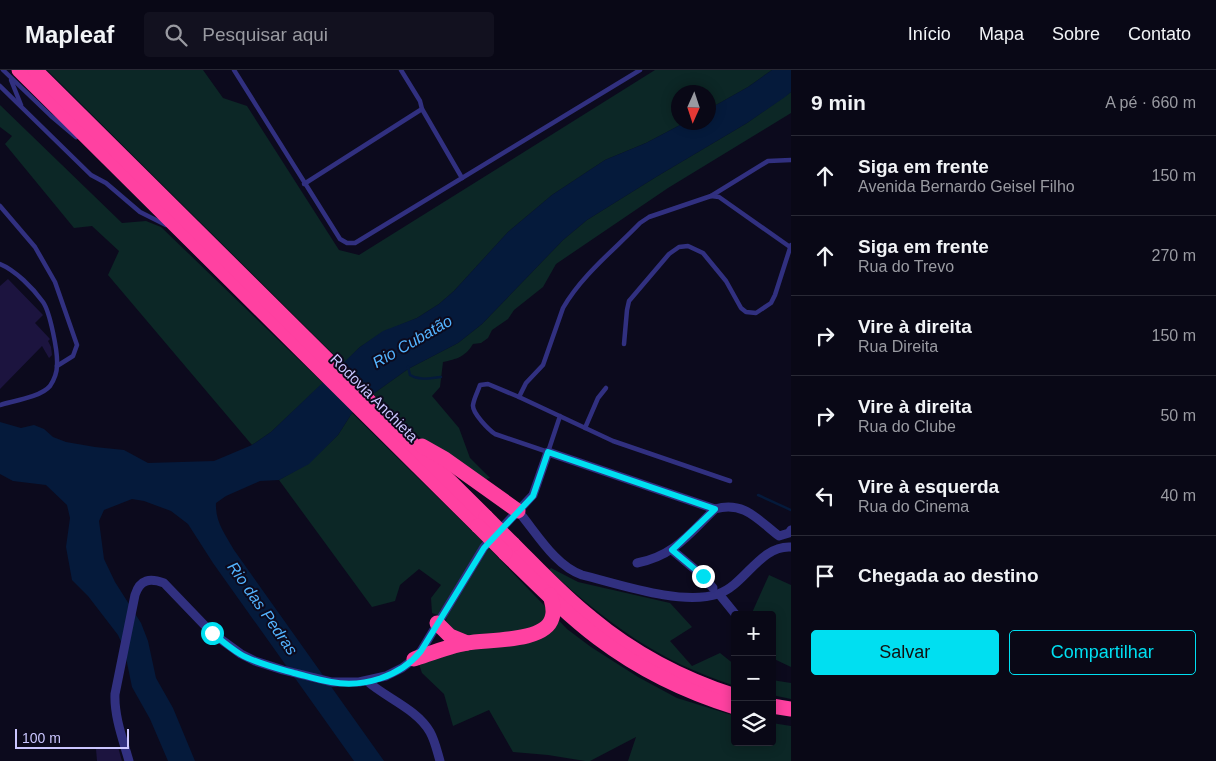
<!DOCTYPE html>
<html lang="pt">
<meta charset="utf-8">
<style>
:root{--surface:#090816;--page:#12111f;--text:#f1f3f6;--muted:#999aa1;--line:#292935;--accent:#00dff1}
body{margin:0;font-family:Helvetica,sans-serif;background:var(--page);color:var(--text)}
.controls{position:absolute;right:15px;bottom:15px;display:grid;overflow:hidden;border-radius:5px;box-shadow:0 2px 12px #0003}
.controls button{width:45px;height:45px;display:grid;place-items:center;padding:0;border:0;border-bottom:1px solid var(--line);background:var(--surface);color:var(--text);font:25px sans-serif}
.compass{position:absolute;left:671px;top:15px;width:45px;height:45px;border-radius:50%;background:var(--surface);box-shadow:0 2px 12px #0003;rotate:183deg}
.scale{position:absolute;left:15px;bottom:12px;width:114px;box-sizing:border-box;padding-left:5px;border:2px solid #cbc6ff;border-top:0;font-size:14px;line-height:18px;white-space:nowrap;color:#cbc6ff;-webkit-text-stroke:4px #0c0a1d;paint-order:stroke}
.stop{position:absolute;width:15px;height:15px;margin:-11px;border:4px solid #00dff1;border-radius:50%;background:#fff}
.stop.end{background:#00dff1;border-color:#fff;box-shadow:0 1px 5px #0008}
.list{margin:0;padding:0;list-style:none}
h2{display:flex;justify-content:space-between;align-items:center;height:65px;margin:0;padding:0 20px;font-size:21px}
h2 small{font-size:16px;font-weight:400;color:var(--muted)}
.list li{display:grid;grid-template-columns:32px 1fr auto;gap:15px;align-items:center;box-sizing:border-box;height:80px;padding:0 20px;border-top:1px solid var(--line)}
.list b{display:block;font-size:19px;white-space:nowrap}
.list p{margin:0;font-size:16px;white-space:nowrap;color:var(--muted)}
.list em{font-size:16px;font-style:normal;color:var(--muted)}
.actions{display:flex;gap:10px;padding:15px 20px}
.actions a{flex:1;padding:11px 0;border:1px solid var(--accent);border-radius:5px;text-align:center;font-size:18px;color:var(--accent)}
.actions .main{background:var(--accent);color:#111}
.icon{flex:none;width:28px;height:28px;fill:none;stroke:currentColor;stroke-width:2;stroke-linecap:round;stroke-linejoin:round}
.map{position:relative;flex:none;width:791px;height:691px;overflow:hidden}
header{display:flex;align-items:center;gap:30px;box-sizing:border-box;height:70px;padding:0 25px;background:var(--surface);border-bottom:1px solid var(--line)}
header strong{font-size:24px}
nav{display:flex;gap:28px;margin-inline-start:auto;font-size:18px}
.search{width:350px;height:45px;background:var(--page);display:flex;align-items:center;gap:12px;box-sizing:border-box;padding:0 18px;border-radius:5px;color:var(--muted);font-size:19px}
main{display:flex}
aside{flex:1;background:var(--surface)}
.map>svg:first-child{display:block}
</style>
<header>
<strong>Mapleaf</strong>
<div class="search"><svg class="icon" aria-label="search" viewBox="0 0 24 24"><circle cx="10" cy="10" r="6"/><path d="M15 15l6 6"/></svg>Pesquisar aqui</div>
<nav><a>Início</a><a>Mapa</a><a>Sobre</a><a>Contato</a></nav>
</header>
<main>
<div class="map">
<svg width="791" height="691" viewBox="0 0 791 691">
<rect width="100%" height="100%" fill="#0c0a1d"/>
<g fill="#0c2726">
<path d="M47,0H203L223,28L247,36L339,180L359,185L655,0H772L748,17L709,39L708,22H678V52L684,53L646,73L605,90L552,125L508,162L454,221L439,234L417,248L383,262L360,277L343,294Z"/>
<path d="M791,22V43L668,118L556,194L543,217L514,240L508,249L492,260L488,268L481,273L473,274C465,287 457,289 443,292L440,317L432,326L459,358L470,388L490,408L486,409L426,372L398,351L373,324L408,299L458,273L482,254L563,170L587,150L656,107L747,53Z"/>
<path d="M0,35L122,153L146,151L161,157L323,313L271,362L252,375L108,205L119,181L92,156L74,158L5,74L12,66L0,57Z"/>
<path d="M352,343L481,470L567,559L591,577L638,607L677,628L735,646V672H772V653L791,656V691H628L636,667L590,691H585L548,685L513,682L489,640L453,656L444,624L422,603L418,591L456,580L453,559L446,551L447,543L441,539L438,545L432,543L431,528L441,515L419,499L400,515L395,531L372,537L279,410L309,393L338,365Z"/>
<path d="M551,498L578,512L670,533L692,557L670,571L692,596L720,583L735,595V616C656,590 610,555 549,500Z"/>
<path d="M769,505L791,515V597L772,588V545H751Z"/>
<path d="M772,610L791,613V629L772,625Z"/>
</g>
<path fill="#051a3b" d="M772,0H791V22L785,27L747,53L656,107L587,150L563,170L482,254L458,273L408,299L373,324L352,343L338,365L309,394L279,410L260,411L226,426L216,433C215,452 225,464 234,480L384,691H354L213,493L188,454L171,441L144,431L132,429L104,440L99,451L104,489L115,512L141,553L148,571L156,608L173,638L195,691H168L150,649L132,617L124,578L118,565L88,526L72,510L66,477L70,448L67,435L46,415L13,411L0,404V352L21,358L34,355L44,359L53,367L66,372L95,377L124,380L148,393L214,391L252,375L271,362L360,277L383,261L417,248L439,234L454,221L508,162L552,125L605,90L646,73L684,53L708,52L709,39L748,17Z"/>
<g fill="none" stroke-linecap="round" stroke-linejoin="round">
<g stroke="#051a3b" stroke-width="2.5">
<path d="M408,297L410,305C420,311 430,308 441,307"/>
<path d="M758,425L791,440"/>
</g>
</g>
<g fill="#1c143f">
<path d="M8,209L43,245L35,253L50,269L48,271L51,277L52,285L49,288L42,276L0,319V216Z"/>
<path d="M118,677L122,691H97L96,679Z"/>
</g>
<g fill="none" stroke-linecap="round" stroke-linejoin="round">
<g stroke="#313080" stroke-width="4.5">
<path d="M3,0L51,46L76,67"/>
<path d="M234,0L340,169L347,173H355L640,0"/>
<path d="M401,0L420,31L422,39L462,108"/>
<path d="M11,10L21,35"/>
<path d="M0,16L91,105L106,113L140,142L166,155"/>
<path d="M304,114L422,39"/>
<path d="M711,126L768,91L791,90"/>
<path d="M0,136L35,177L55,212L77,275L73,286L57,296"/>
<path d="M0,194C15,200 33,218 43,232C50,242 58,282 57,295C57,302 54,310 50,316C41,327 13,331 0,335"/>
<path d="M624,274L627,240L629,231L669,184L679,177L688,176L703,183L726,211L741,238L746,242L756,243L771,233L775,225L791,175"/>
<path d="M519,327L526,313L543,295L563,238C582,205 614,180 640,153L649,147L711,126L719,127L790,177"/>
<path d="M560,346L548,382L495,364C489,360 472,343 473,335C474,328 478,321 480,315L488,314L519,327L613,371L730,411"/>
<path d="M585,358L598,328L606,318"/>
</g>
<g stroke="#313080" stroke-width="9">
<path d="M715,439C744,431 757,449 779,466L789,463L791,460"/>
<path d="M518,441C536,462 555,496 582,505C619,514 681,536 718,524C745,515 760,475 791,477"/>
<path d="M672,480L703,506L713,518"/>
<path d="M637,493C674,486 689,464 715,439"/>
<path d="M719,524L736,545"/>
<path d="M367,611C386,628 417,639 430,662C435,671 437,681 440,691"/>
<path d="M129,691C123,670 114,646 115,624L135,525C140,509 150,508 164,513L212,563L241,584L255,591L283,600L332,612H359L386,606L402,598L414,589L421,581L484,477L533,425L548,382L715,439"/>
</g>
<g stroke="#ff41a1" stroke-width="15">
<path d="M19,0L478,456"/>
<path d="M35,0L486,447"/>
<path d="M422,376L445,389L518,441"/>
<path d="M513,474C538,499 563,526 591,548C633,583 682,609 735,626"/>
<path d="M505,483C535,512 565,543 598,568C639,599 686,622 735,637"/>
<path d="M437,553L450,566L467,573"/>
<path d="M414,589C432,583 449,576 467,573C487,569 545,573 552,548C555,540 552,533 550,525"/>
<path d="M772,636L791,639"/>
</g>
<g stroke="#ff41a1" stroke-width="15">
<path d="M486,447L513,474"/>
<path d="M478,456L505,483"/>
</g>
</g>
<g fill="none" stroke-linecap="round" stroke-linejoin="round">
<path stroke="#00dff1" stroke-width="6" d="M212,563C221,570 230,578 240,584C255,593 276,598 294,603C306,606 318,610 331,612C363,618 400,607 421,581L484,478L533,426L548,382L715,439L672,480L703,506"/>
</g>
<g text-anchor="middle" stroke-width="4" stroke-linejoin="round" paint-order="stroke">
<g font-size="15" fill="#cbc6ff" stroke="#0c0a1d">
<text transform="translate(374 328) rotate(45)" y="5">Rodovia Anchieta</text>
</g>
<g font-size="16" font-style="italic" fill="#54b4ff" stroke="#0c0a1d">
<text transform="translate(412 271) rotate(-30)" y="6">Rio Cubatão</text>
<text transform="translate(263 538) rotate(55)" y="6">Rio das Pedras</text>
</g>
</g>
</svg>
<div class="controls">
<button>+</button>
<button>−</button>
<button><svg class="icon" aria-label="layers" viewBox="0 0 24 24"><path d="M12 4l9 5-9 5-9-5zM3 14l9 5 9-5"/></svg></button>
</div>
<svg class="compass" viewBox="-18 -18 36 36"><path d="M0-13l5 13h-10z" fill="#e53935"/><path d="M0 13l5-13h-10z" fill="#999aa1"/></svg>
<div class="scale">100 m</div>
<div class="stop" style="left:212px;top:563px"></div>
<div class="stop end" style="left:703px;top:506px"></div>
</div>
<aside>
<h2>9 min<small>A pé · 660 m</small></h2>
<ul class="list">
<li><svg class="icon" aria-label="ahead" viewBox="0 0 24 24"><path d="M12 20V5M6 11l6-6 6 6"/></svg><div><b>Siga em frente</b><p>Avenida Bernardo Geisel Filho</p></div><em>150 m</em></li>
<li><svg class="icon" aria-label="ahead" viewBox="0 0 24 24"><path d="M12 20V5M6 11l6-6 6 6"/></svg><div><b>Siga em frente</b><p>Rua do Trevo</p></div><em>270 m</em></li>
<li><svg class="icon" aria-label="right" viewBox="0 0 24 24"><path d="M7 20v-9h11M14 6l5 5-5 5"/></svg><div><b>Vire à direita</b><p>Rua Direita</p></div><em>150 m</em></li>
<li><svg class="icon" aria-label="right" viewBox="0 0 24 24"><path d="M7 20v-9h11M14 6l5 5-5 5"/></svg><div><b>Vire à direita</b><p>Rua do Clube</p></div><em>50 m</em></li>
<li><svg class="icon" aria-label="left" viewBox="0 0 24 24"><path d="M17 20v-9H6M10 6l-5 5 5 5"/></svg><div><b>Vire à esquerda</b><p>Rua do Cinema</p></div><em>40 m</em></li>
<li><svg class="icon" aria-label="arrive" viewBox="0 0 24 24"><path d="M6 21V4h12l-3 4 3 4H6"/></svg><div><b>Chegada ao destino</b></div></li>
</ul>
<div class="actions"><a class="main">Salvar</a><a>Compartilhar</a></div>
</aside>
</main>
